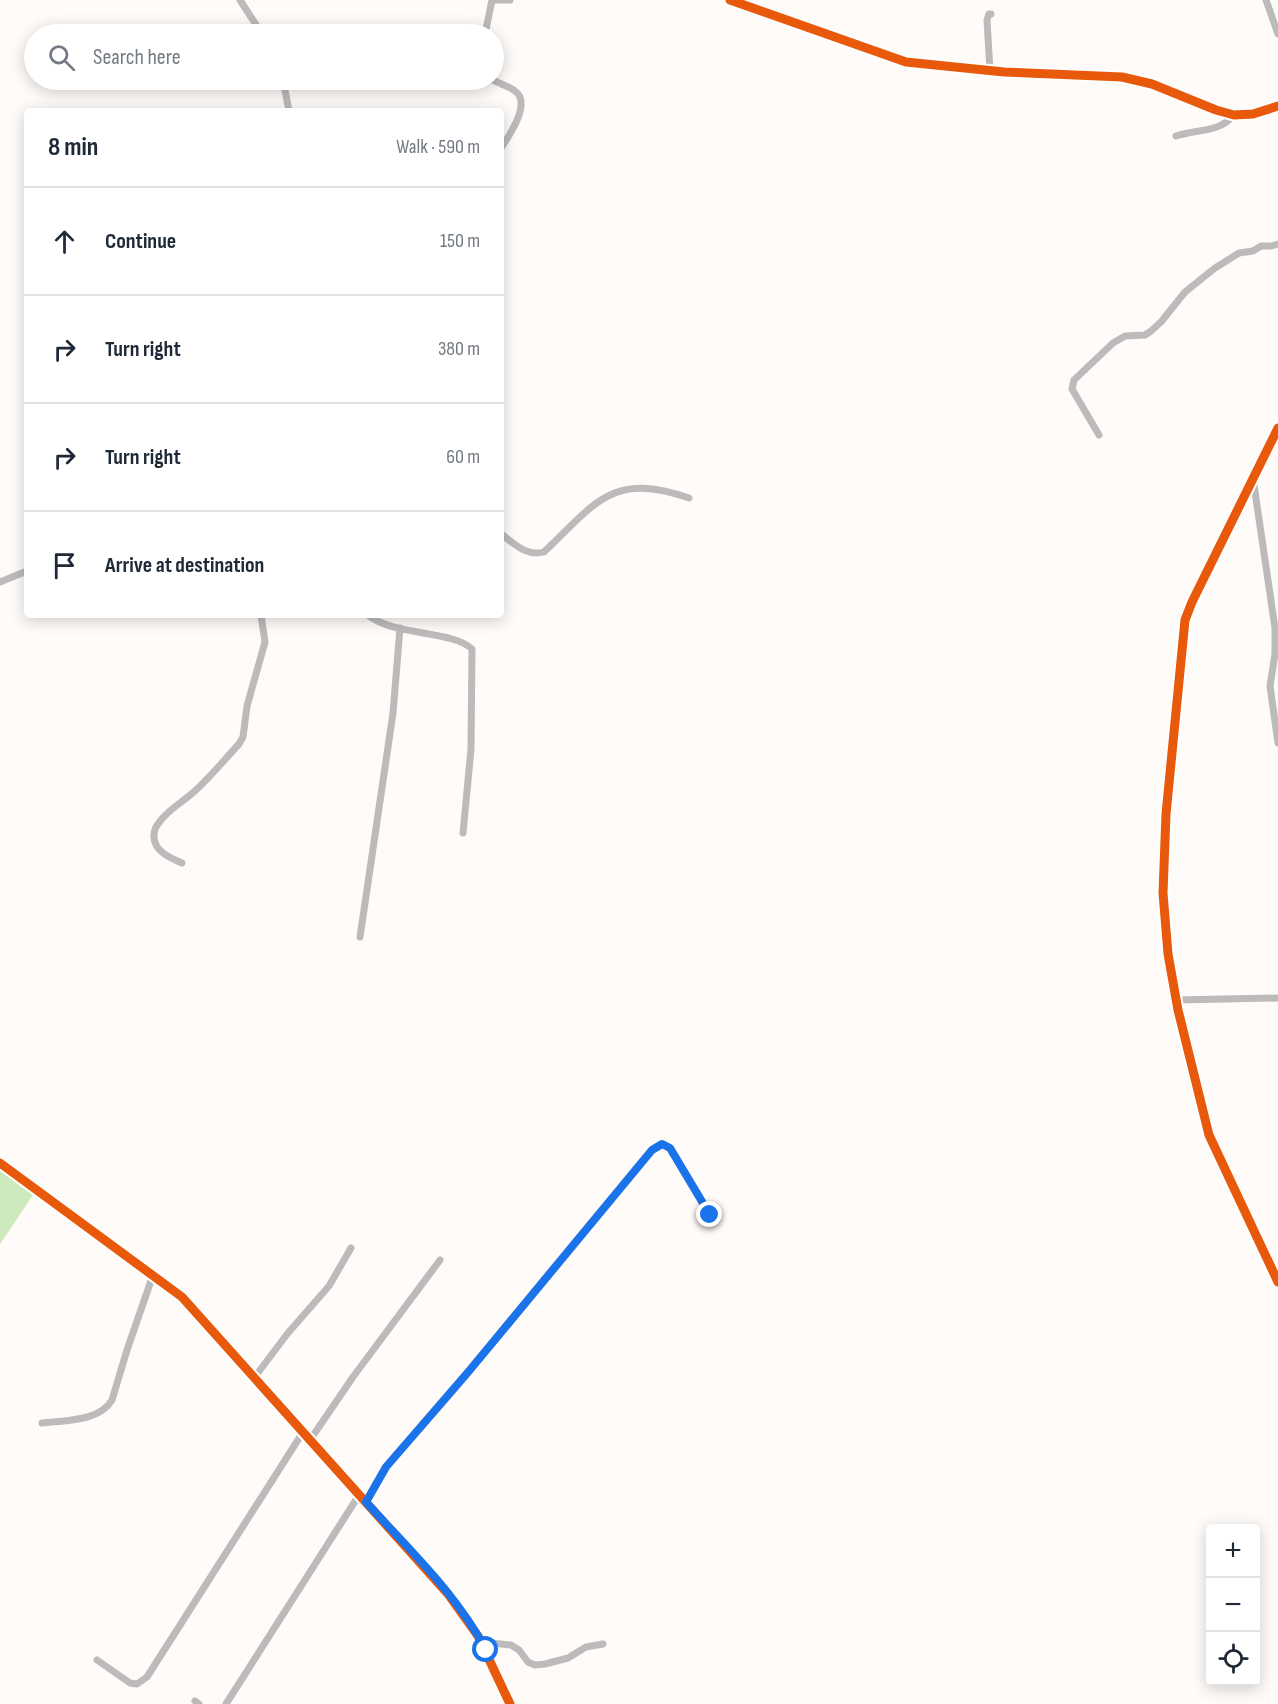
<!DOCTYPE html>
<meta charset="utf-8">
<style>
:root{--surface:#fff;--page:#f6f6f7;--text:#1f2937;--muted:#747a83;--line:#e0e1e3}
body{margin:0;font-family:"Sofia Sans Condensed",sans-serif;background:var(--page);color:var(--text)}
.controls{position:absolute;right:18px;bottom:18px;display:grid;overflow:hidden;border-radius:6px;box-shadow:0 3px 15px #0003}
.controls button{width:54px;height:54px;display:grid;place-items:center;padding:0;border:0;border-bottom:2px solid var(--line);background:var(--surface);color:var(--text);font:30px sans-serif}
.stop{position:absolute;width:18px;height:18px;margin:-14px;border:4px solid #1a73e8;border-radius:50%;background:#fff}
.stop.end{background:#1a73e8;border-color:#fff;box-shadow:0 2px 6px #0008}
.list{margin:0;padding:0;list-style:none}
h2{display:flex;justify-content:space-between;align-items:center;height:78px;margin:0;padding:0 24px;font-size:26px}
h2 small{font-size:20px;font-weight:400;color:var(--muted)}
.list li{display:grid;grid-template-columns:39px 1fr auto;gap:18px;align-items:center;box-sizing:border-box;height:108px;padding:0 24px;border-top:2px solid var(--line)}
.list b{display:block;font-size:22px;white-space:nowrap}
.list em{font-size:20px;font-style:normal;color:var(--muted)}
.icon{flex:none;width:33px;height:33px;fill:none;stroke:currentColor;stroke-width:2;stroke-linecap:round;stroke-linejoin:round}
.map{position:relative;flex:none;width:1278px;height:1704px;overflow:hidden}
.search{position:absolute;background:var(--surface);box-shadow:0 3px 15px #0003;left:24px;top:24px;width:480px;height:66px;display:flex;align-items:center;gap:15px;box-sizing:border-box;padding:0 21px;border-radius:33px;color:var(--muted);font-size:22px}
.panel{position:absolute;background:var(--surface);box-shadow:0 3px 15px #0003;left:24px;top:108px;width:480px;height:510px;border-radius:6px}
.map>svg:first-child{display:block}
</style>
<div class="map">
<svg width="1278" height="1704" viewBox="0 0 1278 1704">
<rect width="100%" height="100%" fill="#fefbf9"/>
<path fill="#cdeabd" d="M0,1167L33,1195L0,1244Z"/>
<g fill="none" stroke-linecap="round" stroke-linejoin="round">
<g stroke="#bcbaba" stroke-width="7">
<path d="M240,0L262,34"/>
<path d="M494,0H510"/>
<path d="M730,0L906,62L1004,72L1122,77L1152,84L1216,110L1234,115L1253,114L1278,106"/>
<path d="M1266,0L1278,34"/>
<path d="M485,34L492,0"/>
<path d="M990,71L987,20L989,14H991"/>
<path d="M283,80L289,111"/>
<path d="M493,80C500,84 509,86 515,91C532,103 509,136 501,148"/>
<path d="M1176,136C1197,129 1219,133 1234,115"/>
<path d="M1278,428L1192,602L1185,620L1166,814L1163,893L1168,954L1178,1010L1209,1135L1278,1282"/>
<path d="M1099,435L1072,389L1074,380L1113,343L1125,336L1145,335L1151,331L1161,322L1185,292L1215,268L1239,253L1253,251L1261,246H1271L1278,244"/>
<path d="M1253,478L1275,628V654L1270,686L1278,743"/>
<path d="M501,534C514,543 526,557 544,552C595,504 611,471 689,498"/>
<path d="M0,582L27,571"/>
<path d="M368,615C393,636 452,630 472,649L471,749L463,833"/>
<path d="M182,863C170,858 153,851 154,835C154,832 155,829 156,827C165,811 185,801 197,789C212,775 225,759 239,744L243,737L247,706L265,642L261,615"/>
<path d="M360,937L393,713L400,628"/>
<path d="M1176,1000L1278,998"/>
<path d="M0,1163L182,1297L448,1594L478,1636L510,1704"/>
<path d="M254,1378L288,1333L329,1286L351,1248"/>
<path d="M42,1423C65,1420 99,1422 112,1400L127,1350L153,1275"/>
<path d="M310,1440L353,1377L440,1260"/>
<path d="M366,1502L386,1467L457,1386L652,1150L662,1144L670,1148L710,1215"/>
<path d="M482,1642L511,1645L519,1650L528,1662L535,1665L545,1664L568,1658L586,1647L603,1644"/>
<path d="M97,1660L130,1683L137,1684L147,1677L303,1432"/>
<path d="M195,1701L199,1704"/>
<path d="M226,1704L359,1495"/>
</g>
<g stroke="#fff" stroke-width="13">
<g id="cycleway">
<path d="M730,0L906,62L1004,72L1122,77L1152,84L1216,110L1234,115L1253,114L1278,106"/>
<path d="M1278,428L1192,602L1185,620L1166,814L1163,893L1168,954L1178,1010L1209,1135L1278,1282"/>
<path d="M0,1163L182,1297L448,1594L478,1636L510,1704"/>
</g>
</g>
<use href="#cycleway" stroke="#e8590c" stroke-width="9"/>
</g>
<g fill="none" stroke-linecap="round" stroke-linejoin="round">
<path stroke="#1a73e8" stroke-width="8" d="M486,1650C456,1593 408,1549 366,1502L386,1467L469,1371L652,1150L662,1144L670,1148L710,1215"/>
</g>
</svg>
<div class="controls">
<button>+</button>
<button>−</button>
<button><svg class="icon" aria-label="locate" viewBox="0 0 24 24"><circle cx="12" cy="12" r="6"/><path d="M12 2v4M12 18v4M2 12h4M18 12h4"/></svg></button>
</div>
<div class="stop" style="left:486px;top:1650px"></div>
<div class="stop end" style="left:710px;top:1215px"></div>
<div class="search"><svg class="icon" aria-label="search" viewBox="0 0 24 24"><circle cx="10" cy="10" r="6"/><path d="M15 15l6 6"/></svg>Search here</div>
<section class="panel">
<h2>8 min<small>Walk · 590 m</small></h2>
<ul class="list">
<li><svg class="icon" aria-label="ahead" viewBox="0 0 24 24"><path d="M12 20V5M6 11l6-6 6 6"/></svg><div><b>Continue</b></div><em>150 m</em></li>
<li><svg class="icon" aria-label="right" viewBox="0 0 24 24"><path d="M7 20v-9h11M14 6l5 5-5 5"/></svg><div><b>Turn right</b></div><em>380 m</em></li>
<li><svg class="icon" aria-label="right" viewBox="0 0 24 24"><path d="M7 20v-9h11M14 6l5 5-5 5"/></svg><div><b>Turn right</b></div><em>60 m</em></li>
<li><svg class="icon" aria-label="arrive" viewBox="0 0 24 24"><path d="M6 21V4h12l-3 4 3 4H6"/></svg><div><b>Arrive at destination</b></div></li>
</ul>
</section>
</div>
